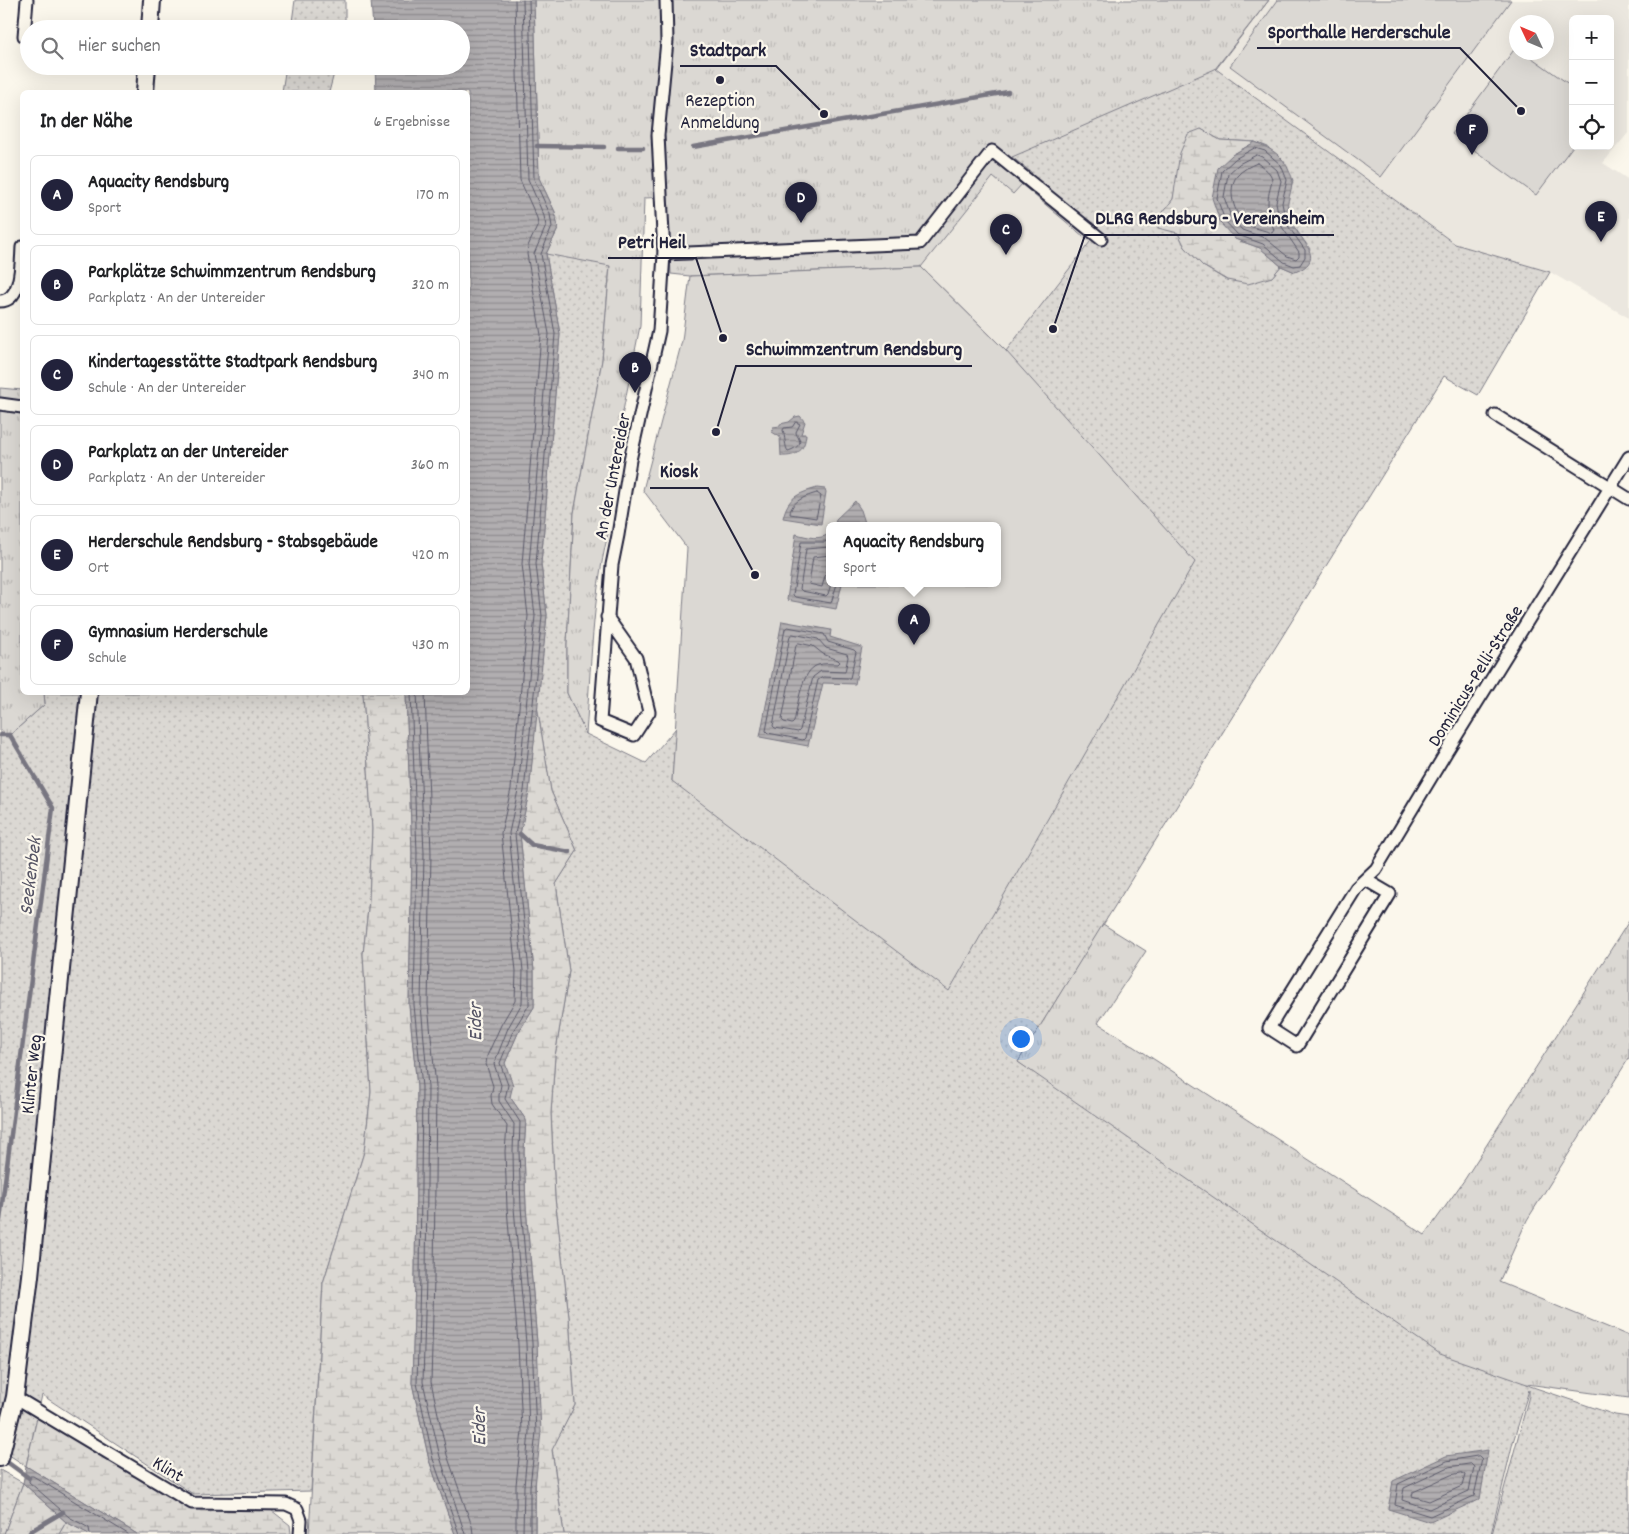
<!DOCTYPE html>
<html lang="de">
<meta charset="utf-8">
<style>
:root{--surface:#fff;--page:#f2f2f2;--text:#202124;--muted:#757577;--line:#e0e0e0;--accent:#22223b}
body{margin:0;font-family:Dekko,sans-serif;background:var(--page);color:var(--text)}
.controls{position:absolute;right:15px;top:15px;display:grid;overflow:hidden;border-radius:8px;box-shadow:0 5px 20px #0002}
.controls button{width:45px;height:45px;display:grid;place-items:center;padding:0;border:0;border-bottom:1px solid var(--line);background:var(--surface);color:var(--text);font:25px sans-serif}
.compass{position:absolute;left:1509px;top:15px;width:45px;height:45px;border-radius:50%;background:var(--surface);box-shadow:0 5px 20px #0002;rotate:314deg}
.you{position:absolute;left:1020px;top:1038px;width:18px;height:18px;margin:-12px;border:4px solid #fff;border-radius:50%;background:#1a73e8;box-shadow:0 0 0 8px #1a73e833}
.badge{display:grid;place-items:center;width:32px;height:32px;border-radius:50%;background:var(--accent);color:#fff;font-size:16px;font-weight:700}
.pin{position:absolute;translate:-50% -41px;filter:drop-shadow(0 1px 2px #0008)}
.pin::after{content:'';position:absolute;top:26px;width:18px;height:15px;background:inherit;clip-path:polygon(0 0,100% 0,50% 100%)}
.popup{position:absolute;left:826px;top:522px;width:175px;height:65px;box-sizing:border-box;display:grid;place-content:center;border-radius:8px;background:var(--surface);filter:drop-shadow(0 1px 4px #0005);font-size:16px;white-space:nowrap;color:var(--muted)}
.popup b{font-size:19px;color:var(--text)}
.popup::after{content:'';position:absolute;left:50%;top:100%;margin-left:-10px;border:10px solid transparent;border-top-color:var(--surface)}
.list{margin:0;padding:0;list-style:none}
h2{display:flex;justify-content:space-between;align-items:center;height:65px;margin:0;padding:0 20px;font-size:21px}
h2 small{font-size:16px;font-weight:400;color:var(--muted)}
.list li{display:grid;grid-template-columns:32px 1fr auto;gap:15px;align-items:center;box-sizing:border-box;height:80px;margin:0 10px 10px;padding:0 10px;border:1px solid var(--line);border-radius:8px}
.list b{display:block;font-size:19px;white-space:nowrap}
.list p{margin:0;font-size:16px;white-space:nowrap;color:var(--muted)}
.list em{font-size:16px;font-style:normal;color:var(--muted)}
.icon{flex:none;width:28px;height:28px;fill:none;stroke:currentColor;stroke-width:2;stroke-linecap:round;stroke-linejoin:round}
.map{position:relative;flex:none;width:1629px;height:1534px;overflow:hidden}
.search{position:absolute;background:var(--surface);box-shadow:0 5px 20px #0002;left:20px;top:20px;width:450px;height:55px;display:flex;align-items:center;gap:12px;box-sizing:border-box;padding:0 18px;border-radius:28px;color:var(--muted);font-size:19px}
.panel{position:absolute;background:var(--surface);box-shadow:0 5px 20px #0002;left:20px;top:90px;width:450px;height:605px;border-radius:8px}
.map>svg:first-child{display:block}
</style>
<div class="map">
<svg width="1629" height="1534" viewBox="0 0 1629 1534">
<defs>
<pattern id="grass-dots" width="8" height="8" patternUnits="userSpaceOnUse" patternTransform="scale(1.25)"><rect width="8" height="8" fill="#dbd8d3"/><path d="M2 2h.1M6 6h.1" fill="none" stroke="#bcb9b6" stroke-width="1.8" stroke-linecap="round"/></pattern>
<pattern id="wetland-marsh" width="20" height="14" patternUnits="userSpaceOnUse" patternTransform="scale(1.25)"><rect width="20" height="14" fill="#dbd8d3"/><path d="M1 5h8M5 5V1M11 12h8M15 12V8" fill="none" stroke="#bcb9b6"/></pattern>
<pattern id="park-tufts" width="24" height="20" patternUnits="userSpaceOnUse" patternTransform="scale(1.25)"><rect width="24" height="20" fill="#dbd8d3"/><path d="M3 7l-1-3M5 7V3M7 7l1-3M15 17l-1-3M17 17v-4M19 17l1-3" fill="none" stroke="#bcb9b6"/></pattern>
<pattern id="water-rules" width="6" height="5" patternUnits="userSpaceOnUse" patternTransform="scale(1.25)"><rect width="6" height="5" fill="#b1aeb0"/><path d="M0 2.5h6" fill="none" stroke="#908d90"/></pattern>
</defs>
<rect width="100%" height="100%" fill="#fbf7ec"/>
<filter id="ink" filterUnits="userSpaceOnUse"><feTurbulence type="fractalNoise" baseFrequency=".02" numOctaves="2"/><feDisplacementMap in="SourceGraphic" scale="10" xChannelSelector="R" yChannelSelector="G"/><feConvolveMatrix kernelMatrix="1 2 1 2 8 2 1 2 1" color-interpolation-filters="sRGB"/></filter>
<g filter="url(#ink)">
<g fill="#ebe7df" fill-rule="evenodd">
<path d="M1269,0H1629V132L1603,163L1629,180V318L1550,272L1455,244L1215,69ZM1573,19H1610V146H1573ZM1516,22H1546V52H1516Z"/>
<path d="M993,177L1013,194L1021,184L1090,242L1006,351L921,267Z"/>
</g>
<g fill="url(#grass-dots)" stroke="#7e7d87" fill-rule="evenodd">
<path d="M295,0H345V29H291Z"/>
<path d="M534,0L610,265L602,360L574,513L567,644V693L586,734L646,763L676,728L672,781L998,584V526L896,267H921L1006,351L1090,242L1021,184L1032,173L1011,157L1160,0H1269L1216,69L1455,244L1550,272L1478,395L1444,376L1018,1062L1530,1386L1615,1415L1629,1417V1534H1492L1529,1396V1390L1513,1442L1491,1534H564L552,1449L575,1405L569,1317L555,1198L551,1113L555,1056L569,971L556,884L577,851L551,791L537,706L547,615L541,564L560,334L546,254L555,212L537,146ZM1201,129L1220,140L1255,142L1268,147L1293,180L1287,202L1290,221L1310,249L1295,272L1281,266L1272,277L1226,280L1203,266L1185,247L1178,233L1161,216L1173,199L1177,183Z"/>
<path d="M286,66H336L329,92H282Z"/>
<path d="M44,693H363L372,829L369,900L363,954L371,1092L364,1152L323,1283L311,1491L193,1494L42,1395L26,1466L0,1449V735H10L45,704Z"/>
<path d="M0,1470L23,1483L4,1534H0Z"/>
<path d="M66,1522L89,1534H59Z"/>
</g>
<g fill="url(#wetland-marsh)" stroke="#7e7d87">
<path d="M1201,129L1220,140L1255,142L1232,155L1235,239L1260,248L1281,266L1272,277L1248,284L1227,280L1203,266L1185,247L1178,233L1158,228L1160,216L1173,199L1180,153L1188,134Z"/>
<path d="M363,693H406L412,853L409,1005L417,1087L415,1279L412,1383L429,1460L455,1534H309L323,1283L364,1152L371,1092L363,954L369,900L372,829Z"/>
<path d="M537,706L551,791L577,851L556,884L569,971L555,1056L551,1113L555,1198L569,1317L575,1405L552,1450L564,1534H535L537,1343L526,1207L524,1151L526,1120L510,1097L505,1063L518,1033L534,1007V971L520,834L529,792Z"/>
<path d="M37,1418L190,1509L271,1510L290,1525L291,1534H137L26,1466Z"/>
<path d="M23,1483L66,1522L59,1534H4Z"/>
</g>
<g fill="url(#park-tufts)" stroke="#7e7d87">
<path d="M534,0H1269L1215,69L1012,157L1032,173L1013,194L993,177L921,267L690,276L671,274L667,197L644,198L640,326L614,456L601,533L608,534C592,599 591,668 586,734L567,693V644L574,513L602,360L610,266L546,254L558,229L555,212L539,178Z"/>
<path d="M0,388L22,390V692L44,693L45,704L10,735H0Z"/>
<path d="M1629,921V1058L1527,1220L1499,1282L1629,1336V1398L1527,1384L1440,1354L1018,1062L1103,924L1146,951L1098,1023L1425,1235L1465,1179Z"/>
</g>
<g fill="#dbd8d3" stroke="#7e7d87" fill-rule="evenodd">
<path d="M1278,0H1511L1381,177L1230,66Z"/>
<path d="M1516,47V52L1525,53L1573,87V146L1536,195L1452,134Z"/>
<path d="M921,267L1006,351L1195,562L949,991L672,781L687,548L643,490L682,341L690,276ZM830,526H998V584H830Z"/>
</g>
<g fill="url(#water-rules)" stroke="#787681">
<path d="M371,0H534L539,178L555,212L558,229L546,254L560,334L541,564L547,615L529,792L520,834L534,971V1007L518,1033L505,1063L513,1085L510,1097L526,1120L524,1151L526,1207L537,1343L541,1432L535,1486V1534H455L429,1460L412,1383L415,1279L417,1087L409,1005L412,853L406,693L468,692V92H376L375,66H461V29H373Z"/>
<path d="M1255,142C1270,148 1284,156 1289,171C1291,175 1293,178 1292,182C1291,198 1284,203 1290,220C1296,237 1330,259 1295,272L1281,266L1260,248L1235,239L1221,224L1212,198L1218,168L1232,155Z"/>
<path d="M800,416L805,422L801,434H806C805,450 797,457 781,456L780,437L772,432L773,427L780,426V424L789,422L795,417Z"/>
<path d="M817,488L825,489L826,492L821,524L783,518C788,497 797,494 817,488Z"/>
<path d="M855,501L861,510L866,526H835L836,519Z"/>
<path d="M830,533V584H842L836,609L787,600L796,534C808,537 820,541 830,533Z"/>
<path d="M782,621L831,630L830,637L862,647L855,684L823,683L808,746L760,737Z"/>
<path d="M1488,1450L1480,1499L1430,1522L1388,1509L1393,1481L1446,1456Z"/>
<path d="M26,1466L137,1534H89L66,1522L23,1483Z"/>
</g>
<g fill="none" stroke-linecap="round" stroke-linejoin="round">
<g stroke="#5b5a6a" stroke-width="1">
<path d="M515,0L520,180L537,218L538,225L528,246L527,254L541,335L522,564L528,616L511,789L501,833L516,971L515,1001L501,1025L487,1056L486,1064L493,1086L491,1096L492,1104L507,1126L505,1151L507,1208L518,1344L522,1431L516,1485V1534"/>
<path d="M523,0L528,179L544,216L546,226L534,254L549,334L529,564L535,616L518,790L509,833L523,971L522,1003L508,1028L494,1064L501,1085L499,1095V1101L514,1124L513,1151L514,1208L526,1343L529,1432L524,1486L523,1534"/>
<path d="M529,0L534,179L550,214L552,227L541,254L555,334L536,564L542,616L524,791L515,834L529,971V1005L513,1031L500,1063L508,1085L505,1099L520,1122L519,1151L521,1207L532,1343L536,1432L530,1486V1534"/>
<path d="M1255,148L1265,151L1281,165L1287,180L1282,203L1286,223L1305,250V257L1300,265L1294,266L1284,262L1263,244L1238,235L1225,221L1217,198L1222,171L1235,159Z"/>
<path d="M1257,155L1262,157L1277,170L1281,181L1276,202L1280,224L1299,252V256L1296,259L1287,256L1265,238L1242,230L1231,217L1224,197L1228,174L1239,164Z"/>
<path d="M1257,163C1282,179 1268,181 1268,203C1268,211 1271,222 1274,230L1272,233C1264,230 1252,228 1246,223C1233,214 1227,188 1237,176C1242,170 1250,166 1257,163Z"/>
<path d="M796,422L800,424L796,432C796,435 798,436 799,439C803,445 792,450 788,451C785,448 785,436 783,430L784,428L792,427Z"/>
<path d="M817,493L821,496L816,518L790,514C791,501 806,496 817,493Z"/>
<path d="M830,539L825,542H801L793,595L795,597L831,603L837,584"/>
<path d="M830,547L806,549L800,589L802,591L826,596L828,594L831,584"/>
<path d="M830,555L813,557L809,584L822,587L825,576L830,570"/>
<path d="M788,627L824,634L828,642L854,650L856,652L850,678L823,677L818,680L805,738L803,740L768,733L766,731L785,629Z"/>
<path d="M793,634L818,639L826,648L847,654L848,657L845,672L821,671L813,677L800,730L798,732L775,728L773,726L790,636Z"/>
<path d="M799,643L813,646L823,654L838,660L840,662L838,664C831,664 824,663 818,665C801,670 798,706 794,722L792,724L784,722L782,720L796,645Z"/>
<path d="M411,692L417,853L414,1005L422,1087L420,1279L417,1383L433,1459L459,1534"/>
<path d="M417,692L424,853L421,1005L428,1087L426,1279L423,1382L440,1457L465,1534"/>
<path d="M425,692L431,853L428,1005L436,1087L434,1279L431,1382L447,1455L472,1526L473,1534"/>
<path d="M1479,1456L1482,1459L1474,1496L1430,1516L1395,1505L1398,1484L1447,1461Z"/>
<path d="M1471,1464L1474,1467L1469,1491L1429,1509L1402,1500L1404,1488L1449,1467Z"/>
<path d="M1462,1473L1465,1475L1462,1486L1429,1501L1412,1496L1413,1492L1451,1475Z"/>
<path d="M90,1534L89,1528L69,1517L29,1482L30,1476H33L128,1534"/>
</g>
<g stroke="#787681" stroke-width="4.5">
<path d="M537,146L604,147"/>
<path d="M693,147L1008,92"/>
<path d="M618,148H643"/>
<path d="M0,735H10L53,808L0,1220"/>
<path d="M520,834L532,845L570,852"/>
<path d="M3,1459L29,1478"/>
<path d="M29,1534L31,1531L63,1512"/>
</g>
<g stroke="#22223b" stroke-width="15">
<g id="street">
<path d="M27,0L24,36H29"/>
<path d="M664,254L920,243L992,151L1101,239"/>
<path d="M0,301C22,301 21,263 22,247"/>
<path d="M0,404L22,407"/>
<path d="M1495,415L1629,499"/>
<path d="M607,617L636,658L649,712L634,735L600,721L612,565L618,535L630,460L659,331L664,254L658,135L667,41L666,0"/>
<path d="M1366,880L1390,894L1297,1046L1269,1028L1356,888L1376,869L1447,751L1629,457"/>
<path d="M15,1397L192,1503L286,1504L297,1509L301,1520L300,1534"/>
</g>
</g>
<g stroke="#22223b" stroke-width="20">
<g id="secondary">
<path d="M150,29L152,0"/>
<path d="M145,92L147,66"/>
<path d="M0,1458L15,1397L30,1276L89,692"/>
</g>
</g>
<use href="#street" stroke="#fbf7ec" stroke-width="11"/>
<use href="#secondary" stroke="#fbf7ec" stroke-width="16"/>
</g>
</g>
<circle fill="#22223b" stroke="#fbf7ec" stroke-width="2" cx="720" cy="80" r="5"/>
<g text-anchor="middle" stroke-width="4.5" stroke-linejoin="round" paint-order="stroke">
<g font-size="19" fill="#22223b" stroke="#fbf7ec">
<text x="720" y="106">Rezeption<tspan x="720" dy="22">Anmeldung</tspan></text>
</g>
<g font-size="19" fill="#22223b" stroke="#fbf7ec">
<text transform="translate(611 476) rotate(-79)" y="7">An der Untereider</text>
<text transform="translate(1474 675) rotate(-58)" y="7">Dominicus-Pelli-Straße</text>
<text transform="translate(30 1074) rotate(-84)" y="7">Klinter Weg</text>
<text transform="translate(169 1468) rotate(31)" y="7">Klint</text>
</g>
<g font-size="20" font-style="italic" fill="#545364" stroke="#fbf7ec">
<text transform="translate(29 876) rotate(-83)" y="7">Seekenbek</text>
<text transform="translate(474 1022) rotate(-91)" y="7">Eider</text>
<text transform="translate(478 1427) rotate(-91)" y="7">Eider</text>
</g>
</g>
<path fill="none" stroke="#22223b" stroke-width="2" d="M1521 111L1460 48H1257M824 114L776 66H680M1053 329L1085 235H1334M723 338L696 258H608M716 432L736 366H972M755 575L708 488H650"/>
<g fill="#22223b" stroke="#fbf7ec" stroke-width="2">
<circle cx="1521" cy="111" r="5"/>
<circle cx="824" cy="114" r="5"/>
<circle cx="1053" cy="329" r="5"/>
<circle cx="723" cy="338" r="5"/>
<circle cx="716" cy="432" r="5"/>
<circle cx="755" cy="575" r="5"/>
</g>
<g font-size="20" text-anchor="middle" font-weight="bold" fill="#22223b" stroke="#fbf7ec" stroke-width="4.5" stroke-linejoin="round" paint-order="stroke">
<text x="1359" y="38">Sporthalle Herderschule</text>
<text x="728" y="56">Stadtpark</text>
<text x="1210" y="224">DLRG Rendsburg - Vereinsheim</text>
<text x="652" y="248">Petri Heil</text>
<text x="854" y="355">Schwimmzentrum Rendsburg</text>
<text x="679" y="477">Kiosk</text>
</g>
</svg>
<div class="controls">
<button>+</button>
<button>−</button>
<button><svg class="icon" aria-label="locate" viewBox="0 0 24 24"><circle cx="12" cy="12" r="6"/><path d="M12 2v4M12 18v4M2 12h4M18 12h4"/></svg></button>
</div>
<svg class="compass" viewBox="-18 -18 36 36"><path d="M0-13l5 13h-10z" fill="#e53935"/><path d="M0 13l5-13h-10z" fill="#757577"/></svg>
<div class="you"></div>
<div class="pin badge" style="left:914px;top:645px">A</div>
<div class="popup"><b>Aquacity Rendsburg</b>Sport</div>
<div class="pin badge" style="left:635px;top:393px">B</div>
<div class="pin badge" style="left:1006px;top:255px">C</div>
<div class="pin badge" style="left:801px;top:223px">D</div>
<div class="pin badge" style="left:1601px;top:242px">E</div>
<div class="pin badge" style="left:1472px;top:155px">F</div>
<div class="search"><svg class="icon" aria-label="search" viewBox="0 0 24 24"><circle cx="10" cy="10" r="6"/><path d="M15 15l6 6"/></svg>Hier suchen</div>
<section class="panel">
<h2>In der Nähe<small>6 Ergebnisse</small></h2>
<ul class="list">
<li><span class="badge">A</span><div><b>Aquacity Rendsburg</b><p>Sport</p></div><em>170 m</em></li>
<li><span class="badge">B</span><div><b>Parkplätze Schwimmzentrum Rendsburg</b><p>Parkplatz · An der Untereider</p></div><em>320 m</em></li>
<li><span class="badge">C</span><div><b>Kindertagesstätte Stadtpark Rendsburg</b><p>Schule · An der Untereider</p></div><em>340 m</em></li>
<li><span class="badge">D</span><div><b>Parkplatz an der Untereider</b><p>Parkplatz · An der Untereider</p></div><em>360 m</em></li>
<li><span class="badge">E</span><div><b>Herderschule Rendsburg - Stabsgebäude</b><p>Ort</p></div><em>420 m</em></li>
<li><span class="badge">F</span><div><b>Gymnasium Herderschule</b><p>Schule</p></div><em>430 m</em></li>
</ul>
</section>
</div>
